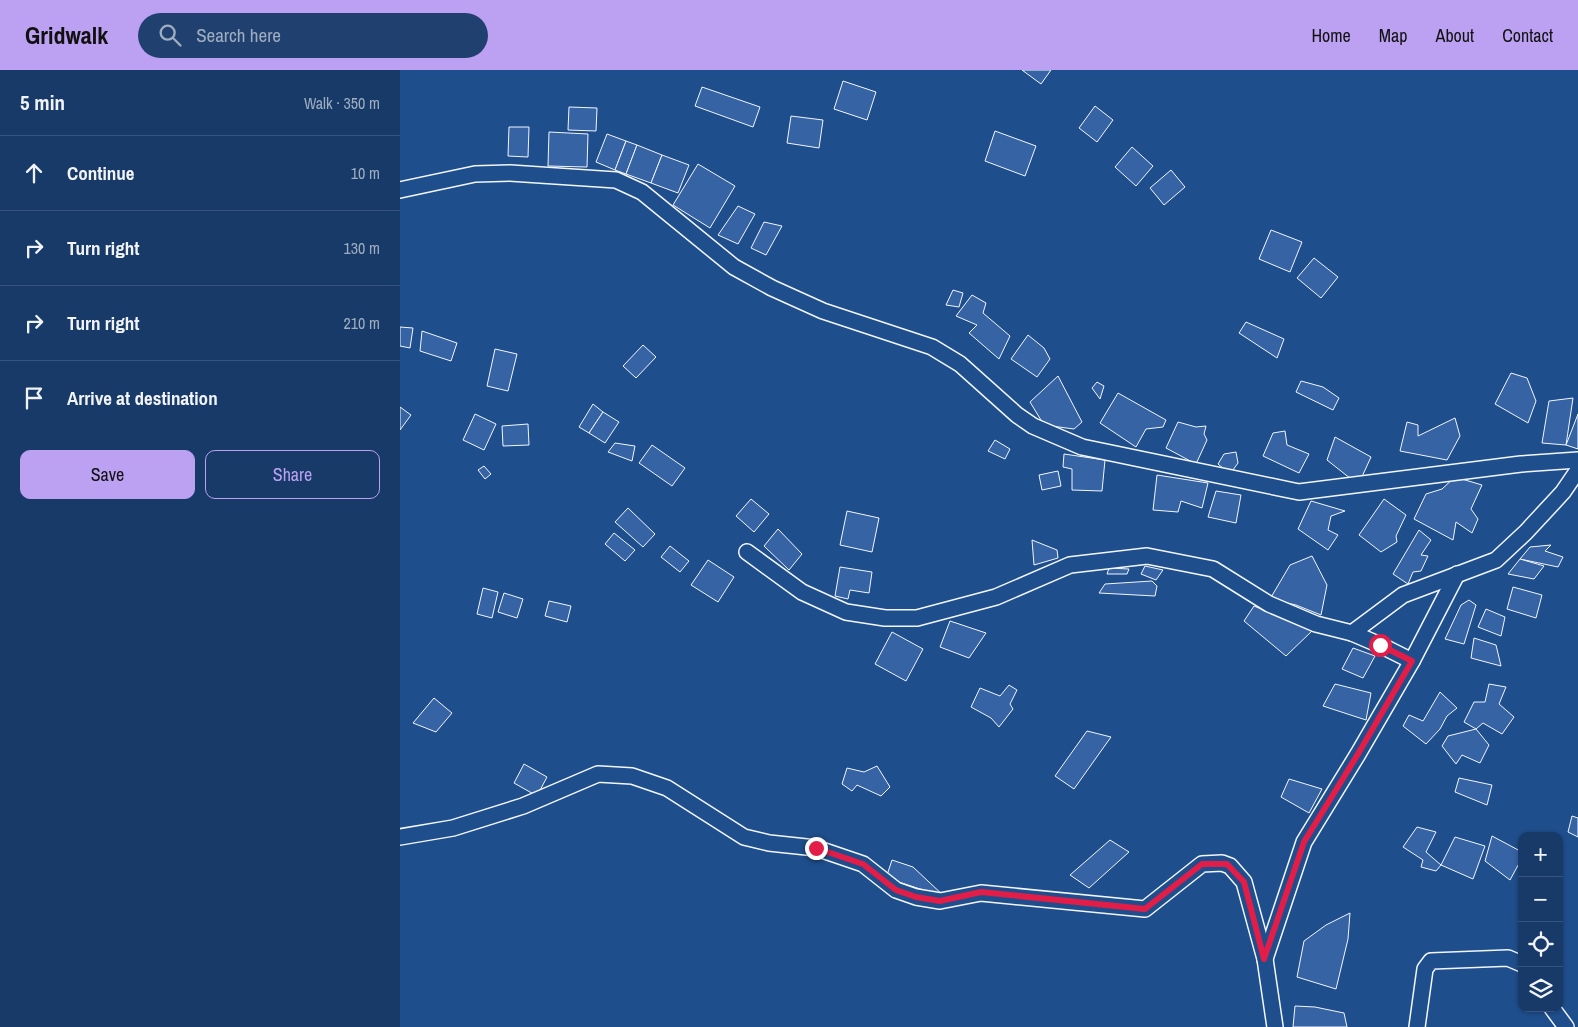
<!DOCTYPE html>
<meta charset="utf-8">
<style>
:root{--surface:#173a69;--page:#20416f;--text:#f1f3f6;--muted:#9eadc0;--line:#36547d;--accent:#bca0f2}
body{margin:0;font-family:"Archivo Narrow",sans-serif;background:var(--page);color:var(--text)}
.controls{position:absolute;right:15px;bottom:15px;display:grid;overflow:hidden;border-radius:10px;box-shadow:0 1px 4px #0004}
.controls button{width:45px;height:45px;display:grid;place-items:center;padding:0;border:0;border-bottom:1px solid var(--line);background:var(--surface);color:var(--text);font:25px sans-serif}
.stop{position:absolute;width:15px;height:15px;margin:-11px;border:4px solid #e11d48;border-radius:50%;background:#fff}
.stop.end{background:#e11d48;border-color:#fff;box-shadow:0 1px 5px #0008}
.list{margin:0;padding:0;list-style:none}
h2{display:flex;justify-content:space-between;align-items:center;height:65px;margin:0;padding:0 20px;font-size:21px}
h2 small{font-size:16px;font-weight:400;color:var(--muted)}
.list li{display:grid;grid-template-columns:32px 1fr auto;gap:15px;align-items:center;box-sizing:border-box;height:75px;padding:0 20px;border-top:1px solid var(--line)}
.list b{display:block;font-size:19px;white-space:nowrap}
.list em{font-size:16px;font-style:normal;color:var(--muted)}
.actions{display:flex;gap:10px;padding:15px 20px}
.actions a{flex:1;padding:11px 0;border:1px solid var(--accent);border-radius:10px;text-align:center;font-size:18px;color:var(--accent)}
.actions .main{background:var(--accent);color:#111}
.icon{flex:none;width:28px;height:28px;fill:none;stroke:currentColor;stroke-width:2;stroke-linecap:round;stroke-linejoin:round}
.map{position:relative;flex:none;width:1178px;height:957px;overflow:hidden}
header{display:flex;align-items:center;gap:30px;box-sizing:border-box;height:70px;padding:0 25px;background:var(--accent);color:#111}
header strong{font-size:24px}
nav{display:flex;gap:28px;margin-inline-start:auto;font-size:18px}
.search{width:350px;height:45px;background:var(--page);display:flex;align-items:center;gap:12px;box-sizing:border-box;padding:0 18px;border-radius:28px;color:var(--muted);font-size:19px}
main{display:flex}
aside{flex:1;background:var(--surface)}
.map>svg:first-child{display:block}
</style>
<header>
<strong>Gridwalk</strong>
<div class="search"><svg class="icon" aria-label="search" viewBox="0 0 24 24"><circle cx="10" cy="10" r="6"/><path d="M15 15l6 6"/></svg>Search here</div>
<nav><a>Home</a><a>Map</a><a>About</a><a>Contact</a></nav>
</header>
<main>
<aside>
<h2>5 min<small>Walk · 350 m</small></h2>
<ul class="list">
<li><svg class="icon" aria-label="ahead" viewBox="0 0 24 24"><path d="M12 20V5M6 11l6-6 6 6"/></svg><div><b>Continue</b></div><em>10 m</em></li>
<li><svg class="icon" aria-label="right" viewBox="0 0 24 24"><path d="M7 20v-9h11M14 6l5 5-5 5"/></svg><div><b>Turn right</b></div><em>130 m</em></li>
<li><svg class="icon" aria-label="right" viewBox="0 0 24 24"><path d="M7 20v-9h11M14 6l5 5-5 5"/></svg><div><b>Turn right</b></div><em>210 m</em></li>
<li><svg class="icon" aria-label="arrive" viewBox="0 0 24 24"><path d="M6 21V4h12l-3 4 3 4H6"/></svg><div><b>Arrive at destination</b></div></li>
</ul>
<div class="actions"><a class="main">Save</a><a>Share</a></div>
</aside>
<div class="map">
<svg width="1178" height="957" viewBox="0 0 1178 957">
<rect width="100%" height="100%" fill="#1f4e8c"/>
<g fill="#3563a3" stroke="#f2f6ff">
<path d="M622,0H651L641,14Z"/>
<path d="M443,11L476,22L467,50L434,39Z"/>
<path d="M302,17L360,37L353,57L295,36Z"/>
<path d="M695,36L713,50L697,72L679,58Z"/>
<path d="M169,37L197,38L196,61L168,60Z"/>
<path d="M391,46L423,50L419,78L387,73Z"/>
<path d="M109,57H129L128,87L108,86Z"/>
<path d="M595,61L636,76L625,106L585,91Z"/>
<path d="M149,62L188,64L187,97L148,96Z"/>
<path d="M207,64L226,71L215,100L196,92Z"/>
<path d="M226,71L237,75L226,104L215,100Z"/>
<path d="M237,75L262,85L251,113L226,104Z"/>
<path d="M732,77L753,96L736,116L715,97Z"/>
<path d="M262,85L289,95L278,123L251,113Z"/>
<path d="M298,94L335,116L310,158L273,135Z"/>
<path d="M771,100L785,117L764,135L750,118Z"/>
<path d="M338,136L355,144L338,174L318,165Z"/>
<path d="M364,152L382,156L366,185L351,178Z"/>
<path d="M871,160L902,172L890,202L859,189Z"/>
<path d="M914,188L938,207L921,228L897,208Z"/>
<path d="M553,220L563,223L559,237L546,235Z"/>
<path d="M572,225L586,233L583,243L610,266L599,289L569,263L577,255L556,246Z"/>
<path d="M846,252L884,269L877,288L839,263Z"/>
<path d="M0,257L13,258L10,278L0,276Z"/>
<path d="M22,261L57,273L51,291L20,281Z"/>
<path d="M628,265L644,278L650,289L637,307L611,289Z"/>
<path d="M243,275L256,287L236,308L223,296Z"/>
<path d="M95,279L117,284L108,321L87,316Z"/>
<path d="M1111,303L1127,308L1136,331L1128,353L1095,334Z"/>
<path d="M658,306L682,352L674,359L644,355L630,332Z"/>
<path d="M901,311L923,317L939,328L933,340L896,322Z"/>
<path d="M697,312L704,316L700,329L692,318Z"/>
<path d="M718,323L766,350L763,357L746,359L736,377L700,353Z"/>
<path d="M1173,328L1166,375L1142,373L1149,331Z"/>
<path d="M193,334L203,342L189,363L179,357Z"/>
<path d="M0,337L11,345L0,360Z"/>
<path d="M203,342L219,352L205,373L189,363Z"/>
<path d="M75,344L96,354L84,380L63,370Z"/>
<path d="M1178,344V379L1166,375Z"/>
<path d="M1055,348L1060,366L1047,390L1000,381L1007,352L1018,355V366Z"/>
<path d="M778,352L796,357L806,356L804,364L807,370L796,394L766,378Z"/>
<path d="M128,354L129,375L103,376L102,356Z"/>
<path d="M885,361L887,375L909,384L899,403L863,386L873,363Z"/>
<path d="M935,367L971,387L960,411L951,409L927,390Z"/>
<path d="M595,370L610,379L605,389L588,381Z"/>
<path d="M215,373L235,376L232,391L208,382Z"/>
<path d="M252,375L285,398L272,416L239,393Z"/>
<path d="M836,382L838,393L830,404L818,394L824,384Z"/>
<path d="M664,384L705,390L702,421L672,420V399L663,397Z"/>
<path d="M84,396L91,404L85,409L78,400Z"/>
<path d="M658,401L661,416L642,420L639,405Z"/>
<path d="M757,405L808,413L802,438L781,431L778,442L753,440Z"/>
<path d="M1055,407L1082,415L1071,439L1078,449L1072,463L1056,452L1053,470L1014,449L1026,424L1042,419Z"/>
<path d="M816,421L841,425L836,453L808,447Z"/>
<path d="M351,429L369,444L354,462L336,446Z"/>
<path d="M984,429L1006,445L996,466L997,472L981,482L959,465Z"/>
<path d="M911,431L945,441L931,446L928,460L938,465L928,480L898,459Z"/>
<path d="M228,438L255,464L243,477L215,452Z"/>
<path d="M447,441L479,448L472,482L440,475Z"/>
<path d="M378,459L402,484L389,500L364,476Z"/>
<path d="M1019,460L1031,470L1021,485L1028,486L1021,501L1013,502L1008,514L993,504Z"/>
<path d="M214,463L235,480L225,491L205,474Z"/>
<path d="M632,470L657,480L658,488L634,495Z"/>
<path d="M1151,475L1145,481L1163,487L1158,497L1120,489L1130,477Z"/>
<path d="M270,476L289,491L280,502L261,487Z"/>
<path d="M912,486L927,515L921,545L896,535L870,529L890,495Z"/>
<path d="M1120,489L1144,496L1134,509L1108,504Z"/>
<path d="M308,490L334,507L318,532L291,515Z"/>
<path d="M745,496L763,500L756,510L741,504Z"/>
<path d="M440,497L472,502L469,523L450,520L448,529L435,526Z"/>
<path d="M709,498L729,499L727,504H707Z"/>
<path d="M752,511L757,516L755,526L699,523L705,514Z"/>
<path d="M1113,517L1142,525L1136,548L1107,539Z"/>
<path d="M83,518L98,522L92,548L77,544Z"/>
<path d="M104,523L123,529L117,548L98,542Z"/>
<path d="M1069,530L1076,535L1064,574L1045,569L1061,535Z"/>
<path d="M149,531L171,536L167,552L145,546Z"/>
<path d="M854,536L912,561L886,586L844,551Z"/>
<path d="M1086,539L1105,547L1101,566L1078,557Z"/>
<path d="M550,551L586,563L569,588L540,577Z"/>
<path d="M492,562L523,579L506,611L475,594Z"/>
<path d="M1074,568L1096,575L1101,596L1071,588Z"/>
<path d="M953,578L975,586L963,608L942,599Z"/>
<path d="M935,614L971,623L966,650L923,636Z"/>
<path d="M1089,614L1106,617L1099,634L1114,647L1102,664L1083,653L1076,659L1064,652L1074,632H1085Z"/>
<path d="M609,615L617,620L610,634L613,639L599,657L591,648L571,637L580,618L600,626Z"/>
<path d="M1040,622L1057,638L1047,646L1040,659L1026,674L1003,656L1009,645L1023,651Z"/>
<path d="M34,628L52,643L36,662L13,653Z"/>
<path d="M1076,659L1089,675L1080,693L1062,685L1056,694L1042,676L1048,666Z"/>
<path d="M687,661L711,667L674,719L655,706Z"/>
<path d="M124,694L147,707L137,726L114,713Z"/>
<path d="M477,696L490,717L481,726L457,715L452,721L442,714L447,698L464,702Z"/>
<path d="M1059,708L1092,715L1087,735L1055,722Z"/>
<path d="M889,709L922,719L909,743L881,727Z"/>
<path d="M1172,746L1178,748V767L1168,762Z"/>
<path d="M1017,757L1036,762L1026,782L1041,795L1036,801L1021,797L1023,790L1003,777Z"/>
<path d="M1092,766L1122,782V788L1110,810L1085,791Z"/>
<path d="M1055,767L1085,776L1073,809L1041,795Z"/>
<path d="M710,770L729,782L689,818L670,805Z"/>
<path d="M492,790L513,797L545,827L486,808Z"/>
<path d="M950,843L948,869L936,919L897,907L904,871L926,855Z"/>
<path d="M895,936L915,937L944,943L947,957H893Z"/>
</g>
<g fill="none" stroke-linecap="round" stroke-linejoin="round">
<g stroke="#f2f6ff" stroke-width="18">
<g id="minor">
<path d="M0,120L75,104L110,103L216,110L242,122L334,197L372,218L423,241L532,277L560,294L617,345L633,356L682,377L899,422L1121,394L1178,390"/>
<path d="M347,482L402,522L446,542L485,548H517L596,527L670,495L747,486L813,499L869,534L916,554L952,563L980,575L1012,591"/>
<path d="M952,563L1003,525L1096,490L1126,462L1163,422L1178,400"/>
<path d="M0,767L53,758L123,736L198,704L232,706L267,718L344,767L369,773L416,778L463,794L496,820L516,827L540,831L581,823L745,839L802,794L822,793L830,796L844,812L865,889L875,957"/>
<path d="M865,889L904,772L958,684L1012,591L1057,504"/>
<path d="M1152,938L1166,957"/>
<path d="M1017,957L1025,899L1031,891L1108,888L1122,894"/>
</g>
</g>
<use href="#minor" stroke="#1f4e8c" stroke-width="15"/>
</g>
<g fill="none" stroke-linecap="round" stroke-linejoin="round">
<path stroke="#e11d48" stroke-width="6" d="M416,778L463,794L496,820L516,827L540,831L581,822L745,839L802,794H827L844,812L864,889L904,772L958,684L1012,591L980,575"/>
</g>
</svg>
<div class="controls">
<button>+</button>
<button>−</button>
<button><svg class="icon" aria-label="locate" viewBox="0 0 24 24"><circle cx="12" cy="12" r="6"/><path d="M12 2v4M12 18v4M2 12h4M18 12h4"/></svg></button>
<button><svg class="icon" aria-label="layers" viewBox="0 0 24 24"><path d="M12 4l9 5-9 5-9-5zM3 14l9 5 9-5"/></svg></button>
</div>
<div class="stop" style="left:980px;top:575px"></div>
<div class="stop end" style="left:416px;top:778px"></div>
</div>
</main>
